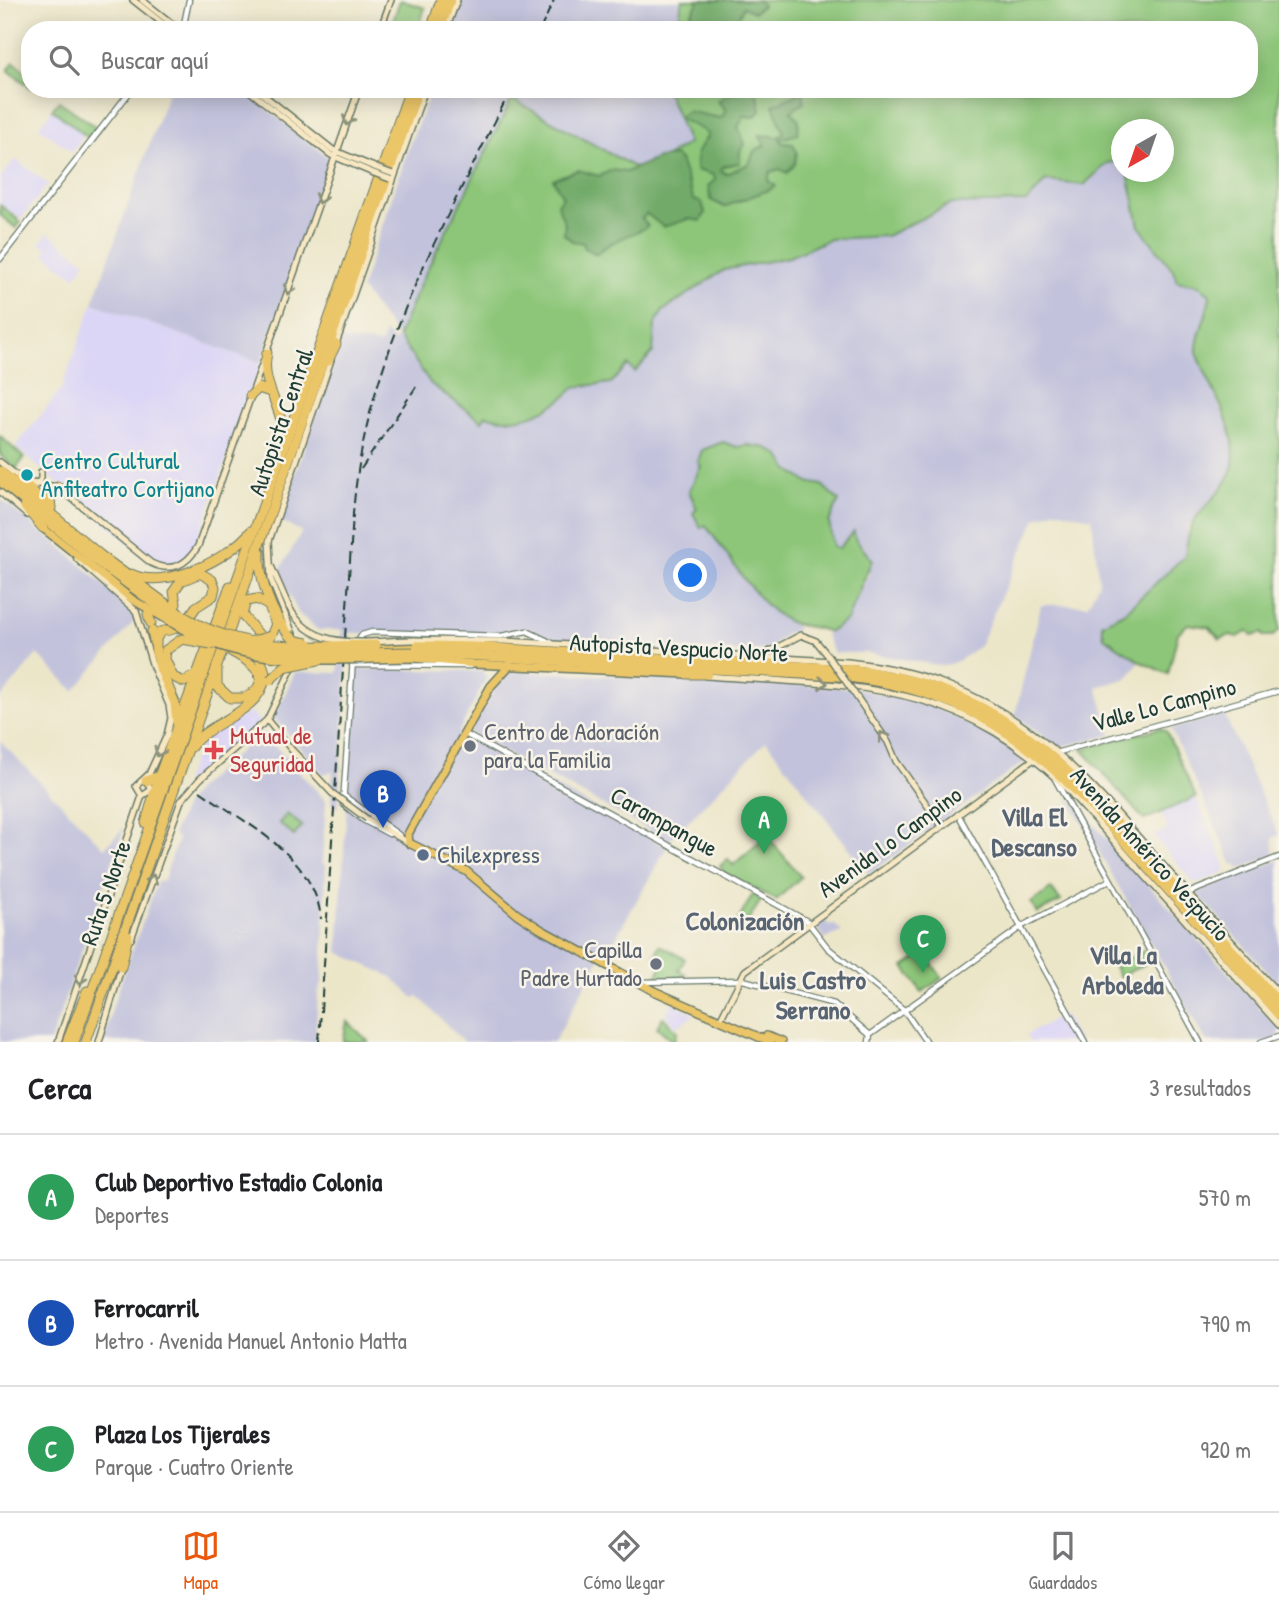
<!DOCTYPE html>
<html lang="es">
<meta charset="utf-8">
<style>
:root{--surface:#fff;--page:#f2f2f2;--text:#202124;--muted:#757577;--line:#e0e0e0;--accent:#ea580c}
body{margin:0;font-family:"Patrick Hand",sans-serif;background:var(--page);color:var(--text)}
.compass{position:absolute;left:1111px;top:119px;width:63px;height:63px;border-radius:50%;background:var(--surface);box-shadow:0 4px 18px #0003;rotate:220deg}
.you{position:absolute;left:691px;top:576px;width:24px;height:24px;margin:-18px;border:5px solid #fff;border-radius:50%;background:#1a73e8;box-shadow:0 0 0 10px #1a73e833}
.badge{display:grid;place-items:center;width:46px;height:46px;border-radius:50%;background:var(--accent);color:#fff;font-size:23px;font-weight:700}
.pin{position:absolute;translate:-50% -58px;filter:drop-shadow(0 2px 4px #0008)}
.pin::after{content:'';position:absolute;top:37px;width:24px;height:21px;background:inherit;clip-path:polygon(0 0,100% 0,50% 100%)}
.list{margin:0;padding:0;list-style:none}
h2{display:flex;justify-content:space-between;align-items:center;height:91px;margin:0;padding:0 28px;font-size:30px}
h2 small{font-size:23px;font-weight:400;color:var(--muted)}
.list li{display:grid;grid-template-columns:46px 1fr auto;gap:21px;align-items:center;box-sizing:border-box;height:126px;padding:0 28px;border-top:2px solid var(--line)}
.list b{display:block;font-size:26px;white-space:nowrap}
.list p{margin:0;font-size:23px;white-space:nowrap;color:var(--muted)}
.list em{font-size:23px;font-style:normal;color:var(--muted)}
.icon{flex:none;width:38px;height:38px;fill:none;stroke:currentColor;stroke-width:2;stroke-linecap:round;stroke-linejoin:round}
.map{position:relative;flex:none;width:1279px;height:1042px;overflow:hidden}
.search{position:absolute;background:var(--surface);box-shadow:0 4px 18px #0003;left:21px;right:21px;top:21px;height:77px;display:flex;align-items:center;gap:18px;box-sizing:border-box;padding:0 24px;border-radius:28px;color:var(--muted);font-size:26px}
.sheet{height:469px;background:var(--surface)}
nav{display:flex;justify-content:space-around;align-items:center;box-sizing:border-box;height:98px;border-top:2px solid var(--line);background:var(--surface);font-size:19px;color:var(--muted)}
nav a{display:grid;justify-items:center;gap:4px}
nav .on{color:var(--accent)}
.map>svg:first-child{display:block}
</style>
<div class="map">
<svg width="1279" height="1042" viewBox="0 0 1279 1042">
<rect width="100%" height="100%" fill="#f7f3e8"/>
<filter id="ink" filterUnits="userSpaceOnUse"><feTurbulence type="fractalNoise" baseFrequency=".0143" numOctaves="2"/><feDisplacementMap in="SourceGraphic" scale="14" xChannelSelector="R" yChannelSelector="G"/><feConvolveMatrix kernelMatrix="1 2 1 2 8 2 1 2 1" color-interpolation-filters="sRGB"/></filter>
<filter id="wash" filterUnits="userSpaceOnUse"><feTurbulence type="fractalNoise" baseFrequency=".00686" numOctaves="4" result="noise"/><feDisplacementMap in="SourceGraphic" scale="28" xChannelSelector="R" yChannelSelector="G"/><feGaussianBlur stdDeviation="1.57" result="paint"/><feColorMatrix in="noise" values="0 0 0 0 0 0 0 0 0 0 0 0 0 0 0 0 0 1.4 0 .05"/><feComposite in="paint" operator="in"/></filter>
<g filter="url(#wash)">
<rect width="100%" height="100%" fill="#ece6c9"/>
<g fill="#dcd6f6">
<path d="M52,110L84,135L72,152L39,127Z"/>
<path d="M15,159L48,184L21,219L0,204V178Z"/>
<path d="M48,233L86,262L75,277L45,254L48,249L40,243Z"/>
<path d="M93,303L261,363L196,544L191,554L170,566L151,562L15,447L61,390Z"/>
<path d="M251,712L261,723L190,785L184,781L203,738Z"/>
<path d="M1196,797L1224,862L1225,872L1195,884L1154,836L1168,829L1161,813Z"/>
<path d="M672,1002L695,1014L677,1027L665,1015Z"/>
<path d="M1064,1014L1079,1042H1030L1026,1035Z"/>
</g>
<g fill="#c2c2dc">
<path d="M462,0H685L677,30H453Z"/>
<path d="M169,89H242L330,159L261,363L93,303Z"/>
<path d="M432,89H666L688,143L643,172L512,100L398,336L431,384L482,421L486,415L497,419L541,411L566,397L575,387L611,383L628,364L635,372L655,342V324L663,311L724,270L789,257L830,239L886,236L951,204L1027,203L1046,181L1078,185L1089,182L1107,163L1121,161L1122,172H1128L1136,218L1148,237L1177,278L1198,285L1210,294L1209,311L1198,340L1197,352L1230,432L1234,459L1226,484L1188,526L1185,556L1125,612L1102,624L1104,637L1139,662L1128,678L1097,687L1111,735L1058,747L1015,715L1041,605H1088L1099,582L1092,518L1056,510L1036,518L979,646L960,660L944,666L866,653H834L825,634L847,620L869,573L864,547L855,539L838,549L832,546L822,485L807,482L787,467L780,456L748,445L737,447L723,442L701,466L689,491L702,528L704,525L753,590L798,629L786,634L769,649L743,652L561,641L527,628L502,634L349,633L338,808L331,803L333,771L323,774L274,718L295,672L338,673L342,630H318L299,614L278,573L302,532L279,520L342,340L381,344L385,332L394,342L398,337L361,289L410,143Z"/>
<path d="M0,499L62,548L130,608L136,619L74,691L37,654L0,699Z"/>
<path d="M355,669L482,671L487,677L458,733L667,847L607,953L603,952L554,1042H464L418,996L414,998L392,977L338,952Z"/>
<path d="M511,671L854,688L931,706L998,739L1027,760L869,874L766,741L669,841L469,733L503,675Z"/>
<path d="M1224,714L1279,835L1273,838L1274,855L1239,869L1237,864L1233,865L1171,729Z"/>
<path d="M262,732L326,801L322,862L326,866L322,983L318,993L315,1042H104L113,1005L157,882L164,880L178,839L173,834L185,805L197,789Z"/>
<path d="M0,741L104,848L124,828L50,1042H0Z"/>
<path d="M1066,794L1279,1029V1042H1207Z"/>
<path d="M1279,860V985L1196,892Z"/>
<path d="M824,919L830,926L834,924L842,932L825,939L815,926Z"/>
</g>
<g fill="#8dc679" stroke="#568256" stroke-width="2">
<path d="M400,0L425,8L418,30H390Z"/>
<path d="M682,0H1279V631L1273,636H1263L1262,633L1252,636L1248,631L1238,637L1230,635L1220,639L1209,627L1188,624L1178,633L1168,674L1141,662L1104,637L1102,624L1125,612L1185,556C1190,515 1197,518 1222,488C1255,449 1210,392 1197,352C1196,333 1209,315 1210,294L1198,285L1177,281L1173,270L1139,226L1128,172H1164V130H1122L1121,161L1107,163L1084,185L1046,181L1027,202L951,204L886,236L830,239L789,257L724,270L663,311L655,324L653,352L635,372L628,365L611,383L575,387C554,410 517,427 486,415L482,421L431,384L398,336L421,282L512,99L643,172L688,143L666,89H1249V30H677Z"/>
<path d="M14,62L30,75V87L8,70Z"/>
<path d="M59,101L99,129L91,140L52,109Z"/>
<path d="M0,205L21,222L16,228L0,215Z"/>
<path d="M0,436L24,458L16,469L0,455Z"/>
<path d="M723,442L737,447L748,445L767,448L780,456L787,468L807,482L822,485L839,501L829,522L833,546L838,549L854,531L855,539L872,560L847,620L829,632C818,627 803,627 792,623C759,610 728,553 705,525L701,528L693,513L697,509L689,491L701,466L698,462L702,450Z"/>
<path d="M1160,728L1166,731L1196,797L1144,820L1082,749Z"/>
<path d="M287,814L302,826L294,836L279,823Z"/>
<path d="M767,836L801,877L776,900L724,873L720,866L728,859L733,865Z"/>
<path d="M1051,889L1061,901L1037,913L1031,903Z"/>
<path d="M753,894L761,900L742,931L735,926Z"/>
<path d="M660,945L685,959L679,970L686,974L683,977H656L664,961L655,956Z"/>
<path d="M1146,949L1152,960L1120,977L1114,967Z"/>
<path d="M925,953L942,978L922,992L904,967Z"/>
<path d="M663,1017L677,1031L674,1042L657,1027Z"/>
<path d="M347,1021L369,1042H343Z"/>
</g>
<g fill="#72ab69" stroke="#48744e" stroke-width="2">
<path d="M699,0H757L763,5L754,12L743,7L738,18L747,28L734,25L731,30H683Z"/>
<path d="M736,89H756L761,110L754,117L744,116L738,127L745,144L740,151V163L724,166L721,170L726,174L749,164L754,151L765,145L759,135L779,137L784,132L773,105L800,93L804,94V103L791,111L799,120L798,134L780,139L783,143L793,144L797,152L795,164L787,173L780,169L770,172L768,181L775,185L771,189L724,207L711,200L708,186L715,180L714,175L696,170L697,152L708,135C699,125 689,126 679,117L687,111L721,118L726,110L718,101Z"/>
<path d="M675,156L680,160L694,200L702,202L705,213L701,221L689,219L663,227L647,214L642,218L648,226C631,236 609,241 597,254L584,248V243L572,241L564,234L565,224L557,204L563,197L553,179L578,170L599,176L612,170L626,172L658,158Z"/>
</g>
</g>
<g filter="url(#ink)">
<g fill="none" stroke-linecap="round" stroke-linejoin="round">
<g stroke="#677868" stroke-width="7">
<g id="tertiary">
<path d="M179,30L184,24L189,0"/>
<path d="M0,259L132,89"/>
<path d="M356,644L362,635L372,632L501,636L527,631L552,643"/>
<path d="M353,659L343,804L363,820L389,834"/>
<path d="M352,665L470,666"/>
<path d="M465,734L807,921L828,948L904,1010L926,1042"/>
<path d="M1059,752L1279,691"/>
<path d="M1055,779L1200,1042"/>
<path d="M343,795L399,835"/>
<path d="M958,814L1085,1042"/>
<path d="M1188,893L1279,857"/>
<path d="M641,982L743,980L834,1004L870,1035"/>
<path d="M869,1042L870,1035L1024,925L1110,880"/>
<path d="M1261,1042L1279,1036"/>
</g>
</g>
<g stroke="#677868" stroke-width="8">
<g id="secondary">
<path d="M133,0L171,30"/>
<path d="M142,0L180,30"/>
<path d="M380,30L391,0"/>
<path d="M446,30L457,0"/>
<path d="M247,89L331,155L371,172"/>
<path d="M256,89L333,150L374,167"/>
<path d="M336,344L425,89"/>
<path d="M266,353L359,89"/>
<path d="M0,462L25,482L58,487L151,563C171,573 187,565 198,546L263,362"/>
<path d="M36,485L41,479V472"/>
<path d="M0,492L27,515"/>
<path d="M77,559L136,611L153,667L169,705L171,718L167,735L149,774L136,786L142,796"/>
<path d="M271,566L289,607"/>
<path d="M295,639L271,580L269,541L331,360"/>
<path d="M414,640L505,641L848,662C1005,679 1071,760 1168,871C1205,912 1242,953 1279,994"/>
<path d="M759,657L801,635L816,641L829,657"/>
<path d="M706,676C854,687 954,677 1068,790L1279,1025"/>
<path d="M867,712L888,742L896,761L942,826"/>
<path d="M267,720L291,749"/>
<path d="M367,819L409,843"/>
<path d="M131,939L181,801L200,779L267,720L293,666"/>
<path d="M722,1016L745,971L1034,759"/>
<path d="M58,1042L142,796L151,790L147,781"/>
<path d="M99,1042L122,965"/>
</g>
</g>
<g stroke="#677868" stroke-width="10">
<g id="primary">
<path d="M43,528L133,600L171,622"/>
<path d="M414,658L474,664L687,674"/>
<path d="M510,665L491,686L408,834L409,843L466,871L517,914L542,930L654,991L770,1042"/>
<path d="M767,1036L781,1042"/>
</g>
</g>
<g stroke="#677868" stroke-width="11">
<g id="motorway">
<path d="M431,30L441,0"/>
<path d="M440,30L450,0"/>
<path d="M267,353C259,386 286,409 283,441"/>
<path d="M328,361L336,344"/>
<path d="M250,396L259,388L270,392"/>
<path d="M0,471L100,555L177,612"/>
<path d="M20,479L49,507"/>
<path d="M0,481L94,559L174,618"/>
<path d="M25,507L43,528"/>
<path d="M51,508L50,499L58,487"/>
<path d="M260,552C258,579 272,614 289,635"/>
<path d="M131,574C165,591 229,559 251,531"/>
<path d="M148,614L151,623"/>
<path d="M152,631L160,668L175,703L177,722"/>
<path d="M376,645L476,647L848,669C1001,686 1061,760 1157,868C1198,913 1239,957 1279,1003"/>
<path d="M166,650L165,659L173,677L184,682L196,675"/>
<path d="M413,652L838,676C989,691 1049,759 1145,864C1190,914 1234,964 1279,1015"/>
<path d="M156,653V639L160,632L182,627L196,607L213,596L215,587L212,580L200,573L181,581L174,591L176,604"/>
<path d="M217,670V686L230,698H245C281,678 245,658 226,649"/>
<path d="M687,674H707"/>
<path d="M191,747C210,720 259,714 265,678C266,669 262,665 259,657C257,651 260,642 260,636L242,615L246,601L257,599L269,606L276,624L271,636"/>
<path d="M146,781L159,776"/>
<path d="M146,823L159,776L230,586"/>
<path d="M121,967L128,936"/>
<path d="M67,1042L87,991"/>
<path d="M74,1042L410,89"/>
<path d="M86,1042L418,89"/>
</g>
</g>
<use href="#tertiary" stroke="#fff" stroke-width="4.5"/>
<use href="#secondary" stroke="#f7e8c3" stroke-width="5"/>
<use href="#primary" stroke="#ebc669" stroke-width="7"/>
<use href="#motorway" stroke="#ebc669" stroke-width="9"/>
<g stroke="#1f3d34" stroke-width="2" stroke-dasharray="10 5" stroke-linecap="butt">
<path d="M540,30L554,0"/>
<path d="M361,469L416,387"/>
<path d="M200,791C246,824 315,856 321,919"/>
<path d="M319,1042L353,514C365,357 443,228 511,89"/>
</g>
<g stroke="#677868" stroke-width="8" stroke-linecap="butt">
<g id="secondary-bridge">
<path d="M374,167L393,174"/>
<path d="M371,172L390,179"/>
<path d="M289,607C313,654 369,640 414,640"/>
<path d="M829,657L867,712"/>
<path d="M291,749L332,793L367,819"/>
</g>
</g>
<g stroke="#677868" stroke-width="10" stroke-linecap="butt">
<path id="primary-bridge" d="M171,622C244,671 330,659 414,658"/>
</g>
<g stroke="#677868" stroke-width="11" stroke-linecap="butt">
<g id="motorway-bridge">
<path d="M177,612C239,654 305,646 376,645"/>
<path d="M174,618C247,667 330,652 413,652"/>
<path d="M289,635L297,641L308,643"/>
<path d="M253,641L271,636"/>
<path d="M166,650L182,639L211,644"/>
<path d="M270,680L284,667L318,660"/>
</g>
</g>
<use href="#secondary-bridge" stroke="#f7e8c3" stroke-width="5"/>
<use href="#primary-bridge" stroke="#ebc669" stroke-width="7"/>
<use href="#motorway-bridge" stroke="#ebc669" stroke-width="9"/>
</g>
<defs><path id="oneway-chevron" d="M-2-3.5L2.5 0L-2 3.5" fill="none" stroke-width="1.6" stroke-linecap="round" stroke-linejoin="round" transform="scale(1.75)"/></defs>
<g stroke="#8b927c">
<use href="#oneway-chevron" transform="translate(348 121) rotate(109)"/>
<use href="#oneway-chevron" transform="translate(320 199) rotate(109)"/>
<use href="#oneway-chevron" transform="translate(289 290) rotate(109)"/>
<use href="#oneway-chevron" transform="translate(823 683) rotate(3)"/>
<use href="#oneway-chevron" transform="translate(883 736) rotate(-123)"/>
<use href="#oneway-chevron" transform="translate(159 752) rotate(115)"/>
<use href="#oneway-chevron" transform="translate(152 879) rotate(-71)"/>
<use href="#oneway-chevron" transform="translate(80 980) rotate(109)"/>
</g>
</g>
<circle fill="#0f9aa8" stroke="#f7f3e8" stroke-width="2.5" cx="27" cy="475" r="7"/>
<g fill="#6b7280" stroke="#f7f3e8" stroke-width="2.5">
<circle cx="470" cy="746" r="7"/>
<circle cx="656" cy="964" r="7"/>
</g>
<path fill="#e0444e" stroke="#f7f3e8" stroke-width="2.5" d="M210.5 739.5h7v7h7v7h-7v7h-7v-7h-7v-7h7z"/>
<circle fill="#5c6f8a" stroke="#f7f3e8" stroke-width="2.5" cx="423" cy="855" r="7"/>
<g text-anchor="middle" stroke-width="5" stroke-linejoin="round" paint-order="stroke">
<g font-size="24" fill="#1f3d34" stroke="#f7f3e8">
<text transform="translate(281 422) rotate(-71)" y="8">Autopista Central</text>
<text transform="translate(679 648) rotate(3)" y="8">Autopista Vespucio Norte</text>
<text transform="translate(1164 705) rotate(-15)" y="8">Valle Lo Campino</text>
<text transform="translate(664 822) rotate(29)" y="8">Carampangue</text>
<text transform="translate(890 842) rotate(-36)" y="8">Avenida Lo Campino</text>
<text transform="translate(1150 854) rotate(48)" y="8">Avenida Américo Vespucio</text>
<text transform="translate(106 893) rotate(-71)" y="8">Ruta 5 Norte</text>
</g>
<g font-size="24" fill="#0d838f" stroke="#f7f3e8" text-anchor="start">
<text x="41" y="469">Centro Cultural<tspan x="41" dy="28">Anfiteatro Cortijano</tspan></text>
</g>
<g font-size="24" fill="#5b616d" stroke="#f7f3e8" text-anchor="start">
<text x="484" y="740">Centro de Adoración<tspan x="484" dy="28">para la Familia</tspan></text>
<text x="642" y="958" text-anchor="end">Capilla<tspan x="642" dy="28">Padre Hurtado</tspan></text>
</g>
<g font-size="24" fill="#be3a42" stroke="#f7f3e8" text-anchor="start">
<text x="230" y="744">Mutual de<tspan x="230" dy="28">Seguridad</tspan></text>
</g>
<g font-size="24" fill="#4e5e75" stroke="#f7f3e8" text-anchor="start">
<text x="437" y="863">Chilexpress</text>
</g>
<g font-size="26" font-weight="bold" fill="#586472" stroke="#f7f3e8">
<text x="1034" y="826">Villa El<tspan x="1034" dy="30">Descanso</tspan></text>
<text x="745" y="930">Colonización</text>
<text x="1123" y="964">Villa La<tspan x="1123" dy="30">Arboleda</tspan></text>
<text x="813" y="989">Luis Castro<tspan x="813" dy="30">Serrano</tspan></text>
</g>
</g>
</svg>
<svg class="compass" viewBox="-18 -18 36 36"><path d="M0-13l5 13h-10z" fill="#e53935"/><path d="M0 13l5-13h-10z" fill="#757577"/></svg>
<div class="you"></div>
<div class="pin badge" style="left:764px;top:854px;background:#2e9e5b">A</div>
<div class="pin badge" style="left:383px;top:828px;background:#1a4fb4">B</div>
<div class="pin badge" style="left:923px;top:973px;background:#2e9e5b">C</div>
<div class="search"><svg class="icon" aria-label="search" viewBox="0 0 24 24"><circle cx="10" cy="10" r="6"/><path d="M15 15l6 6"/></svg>Buscar aquí</div>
</div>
<section class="sheet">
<h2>Cerca<small>3 resultados</small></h2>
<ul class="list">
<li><span class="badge" style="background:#2e9e5b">A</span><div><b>Club Deportivo Estadio Colonia</b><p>Deportes</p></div><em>570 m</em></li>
<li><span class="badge" style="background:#1a4fb4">B</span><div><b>Ferrocarril</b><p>Metro · Avenida Manuel Antonio Matta</p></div><em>790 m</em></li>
<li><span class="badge" style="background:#2e9e5b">C</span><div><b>Plaza Los Tijerales</b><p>Parque · Cuatro Oriente</p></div><em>920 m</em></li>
</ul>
</section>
<nav>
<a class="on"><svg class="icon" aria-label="map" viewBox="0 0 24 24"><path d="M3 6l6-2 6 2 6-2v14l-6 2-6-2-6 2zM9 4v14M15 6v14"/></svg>Mapa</a>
<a><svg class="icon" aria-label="directions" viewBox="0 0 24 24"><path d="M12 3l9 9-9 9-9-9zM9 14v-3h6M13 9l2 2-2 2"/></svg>Cómo llegar</a>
<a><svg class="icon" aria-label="saved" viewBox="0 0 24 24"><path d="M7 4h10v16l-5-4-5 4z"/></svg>Guardados</a>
</nav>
